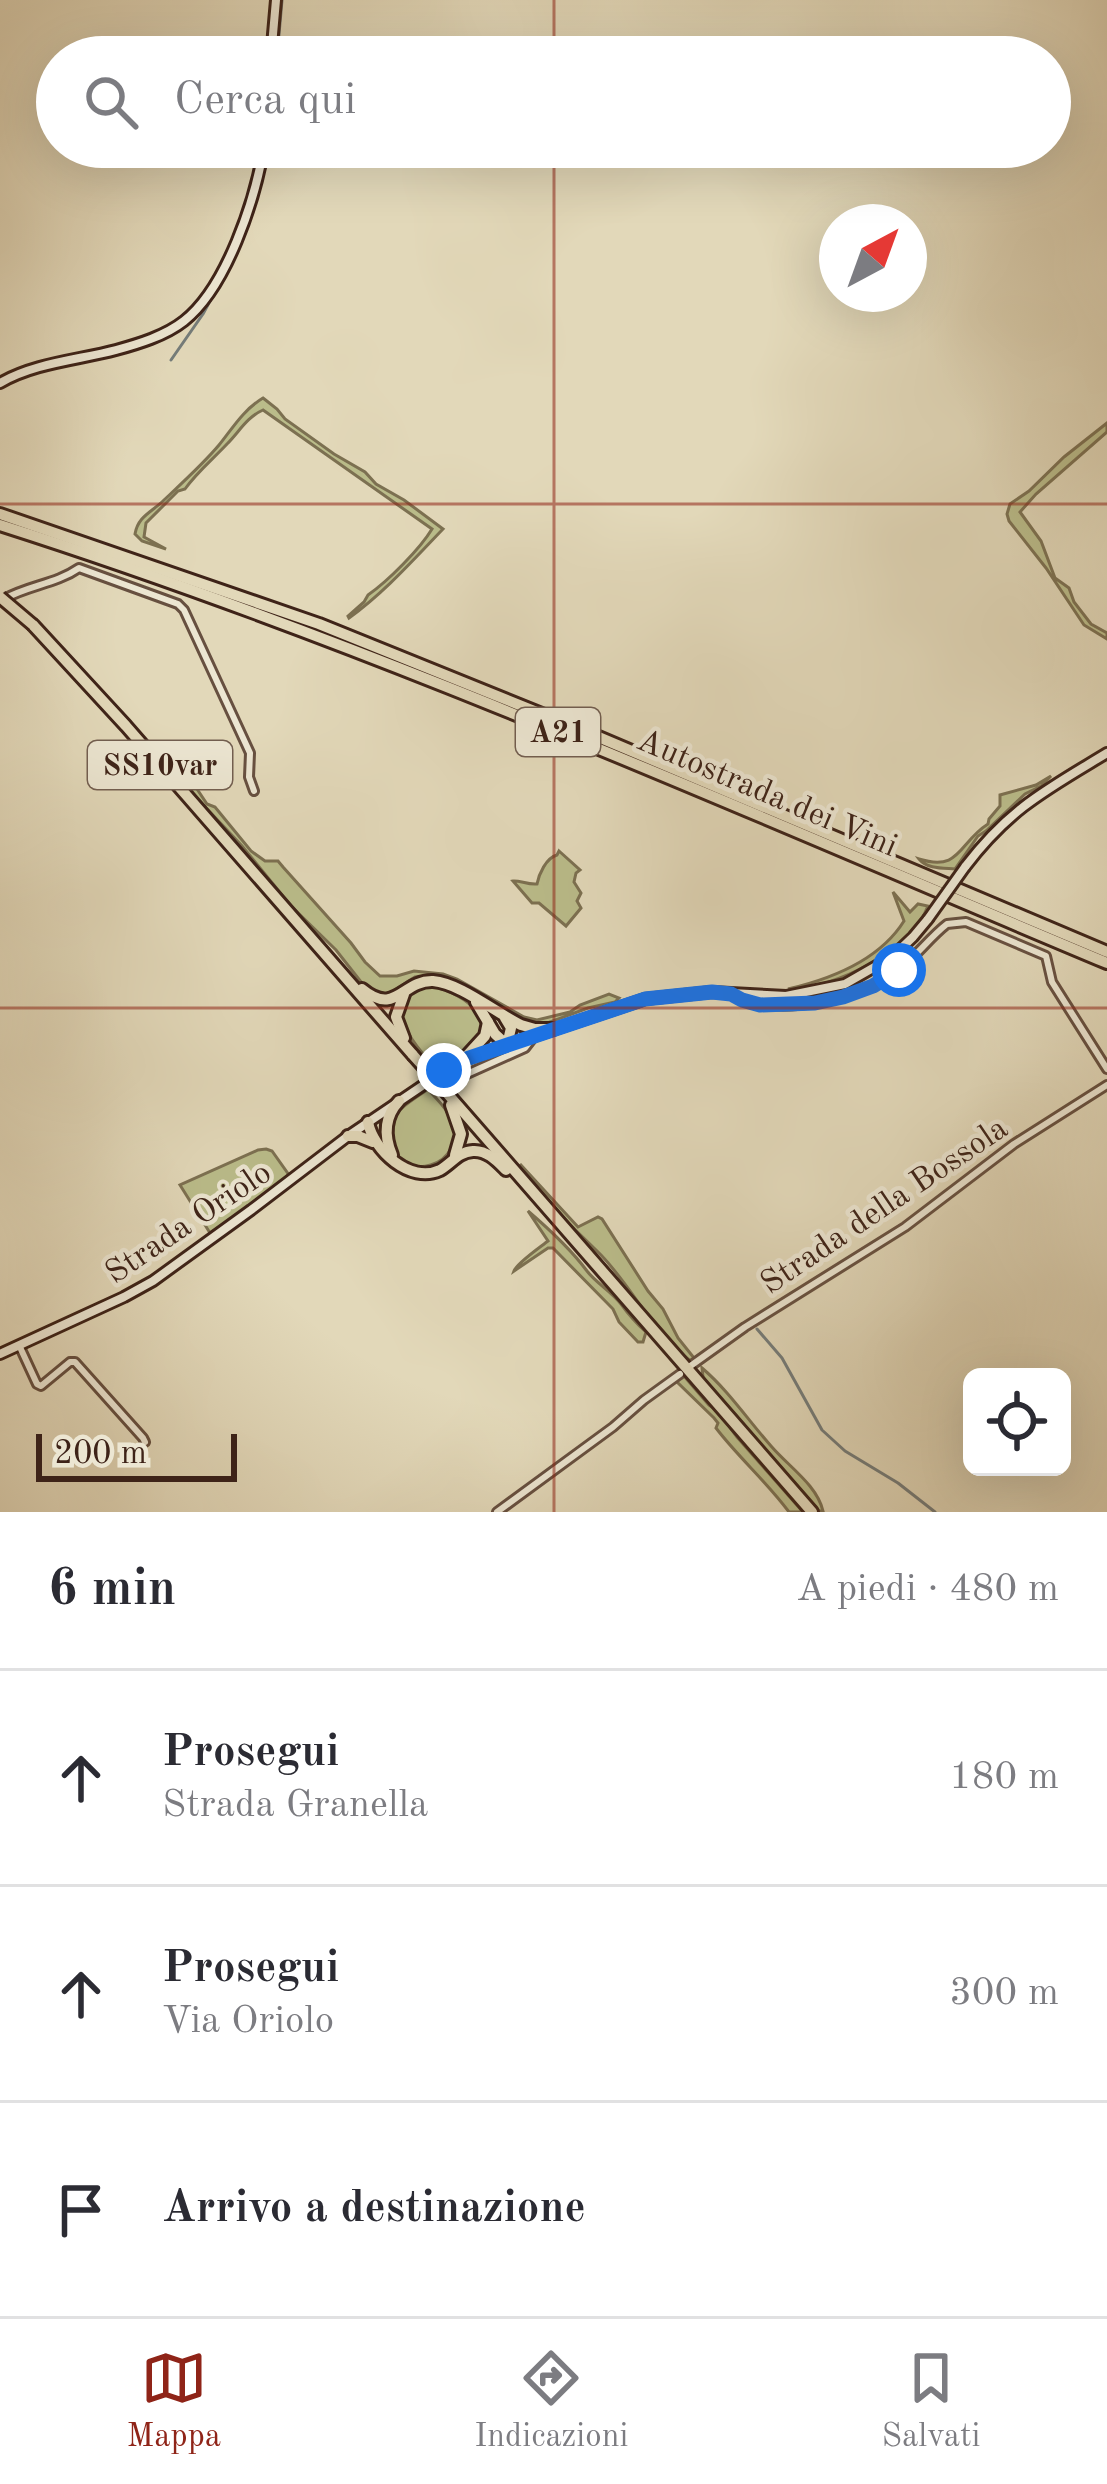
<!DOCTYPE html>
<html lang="it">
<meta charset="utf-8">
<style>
:root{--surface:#fff;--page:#f7f7f7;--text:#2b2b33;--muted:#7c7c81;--line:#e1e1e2;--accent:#8f2418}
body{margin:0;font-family:"Old Standard TT",serif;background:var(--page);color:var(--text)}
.controls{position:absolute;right:36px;bottom:36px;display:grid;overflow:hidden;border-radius:18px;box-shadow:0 12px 48px #0002}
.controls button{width:108px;height:108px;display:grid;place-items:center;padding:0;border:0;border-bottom:3px solid var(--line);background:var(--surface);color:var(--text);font:60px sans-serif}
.compass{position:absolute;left:819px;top:204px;width:108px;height:108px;border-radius:50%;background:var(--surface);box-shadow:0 12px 48px #0002;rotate:41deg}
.scale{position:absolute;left:36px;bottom:30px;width:201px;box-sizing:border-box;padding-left:12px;border:6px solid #3e2318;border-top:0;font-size:33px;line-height:42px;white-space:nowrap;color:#3e2318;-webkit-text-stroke:9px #ece6d2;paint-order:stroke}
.stop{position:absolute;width:36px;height:36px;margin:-27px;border:9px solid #1a73e8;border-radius:50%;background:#fff}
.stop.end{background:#1a73e8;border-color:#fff;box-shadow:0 3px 12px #0008}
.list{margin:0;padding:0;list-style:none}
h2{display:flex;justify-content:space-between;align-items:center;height:156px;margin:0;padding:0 48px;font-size:51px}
h2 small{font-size:39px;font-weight:400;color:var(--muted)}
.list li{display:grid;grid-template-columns:78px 1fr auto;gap:36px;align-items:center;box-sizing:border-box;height:216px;padding:0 48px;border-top:3px solid var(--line)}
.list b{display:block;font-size:45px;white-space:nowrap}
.list p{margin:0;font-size:39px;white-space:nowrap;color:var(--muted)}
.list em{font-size:39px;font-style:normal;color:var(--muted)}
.icon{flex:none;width:66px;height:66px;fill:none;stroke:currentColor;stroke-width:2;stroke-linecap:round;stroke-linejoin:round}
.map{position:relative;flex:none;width:1107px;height:1512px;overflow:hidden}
.search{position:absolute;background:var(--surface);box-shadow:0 12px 48px #0002;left:36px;right:36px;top:36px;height:132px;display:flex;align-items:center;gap:30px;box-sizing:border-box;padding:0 42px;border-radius:66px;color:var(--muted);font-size:45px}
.sheet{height:804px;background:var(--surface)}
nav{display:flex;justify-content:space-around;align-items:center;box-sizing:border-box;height:168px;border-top:3px solid var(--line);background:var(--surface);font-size:33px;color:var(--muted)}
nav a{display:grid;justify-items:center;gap:6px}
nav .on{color:var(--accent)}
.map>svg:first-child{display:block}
</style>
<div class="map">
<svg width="1107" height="1512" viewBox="0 0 1107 1512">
<rect width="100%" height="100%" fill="#e2d8b9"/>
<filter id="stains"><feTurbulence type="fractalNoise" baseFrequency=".00167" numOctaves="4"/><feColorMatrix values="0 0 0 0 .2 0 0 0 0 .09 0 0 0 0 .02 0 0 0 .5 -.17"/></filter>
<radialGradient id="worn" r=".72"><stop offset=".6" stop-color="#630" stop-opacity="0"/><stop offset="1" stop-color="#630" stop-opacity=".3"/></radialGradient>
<g fill="#babc8a" stroke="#7c7051" stroke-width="3">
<path d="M263,398L277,409L285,419L334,454L365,472L376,484L404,500L443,529C414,559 385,592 349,618L348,616L364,602L368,595C388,581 420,549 432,529L263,410C247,417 239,432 227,444C213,459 197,472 185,489L178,491L146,523L144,537L166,549L142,541L135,534C138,516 152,512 164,500C181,484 204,463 219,445C232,429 243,410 263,398Z"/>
<path d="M1107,423V432L1036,494L1020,512L1041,541L1055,578L1069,588L1074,602L1091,624L1107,633V639L1084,625L1046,568L1009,521L1007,514L1010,504L1029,491L1064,457Z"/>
<path d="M159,750L179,771L185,781L197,789L207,804L215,807L251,851L265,861H278L283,867L351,943L365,962L380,976H397L414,971L443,974L457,979L524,1017L537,1020L570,1012L580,1005L609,994L619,998L615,1002L588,1008L542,1025L516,1017L439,975L415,977L390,993L380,995L365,987L336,950L291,906L242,846L192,793L191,787L184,783L160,755Z"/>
<path d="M1051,776L1041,786L1025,794L986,831L978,836L955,869C943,868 927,869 919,859C961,872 958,843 988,824L989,819L1000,806V795L1036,785Z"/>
<path d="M559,851L580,870L576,873L574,882L581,893L577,901L581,908L566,926L539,903H532L513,881C519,880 528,885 537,884C539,874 546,858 557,855Z"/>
<path d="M893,892L910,912L918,904L928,906C911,951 835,989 788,989C831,979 879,961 904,921Z"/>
<path d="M428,986C457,989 505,1019 469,1048C459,1056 446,1061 436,1069C415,1045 374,1001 428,986Z"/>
<path d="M428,1089C436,1099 447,1108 451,1119C471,1166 397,1188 391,1139C390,1130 389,1128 392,1120C399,1107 416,1098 428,1089Z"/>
<path d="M266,1149L272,1151L289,1175L250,1207L210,1233L180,1185L258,1150Z"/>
<path d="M520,1164L578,1227L598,1217L602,1219L648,1291L663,1309L678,1338L694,1358L692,1362C654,1335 633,1288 601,1255C572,1226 541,1200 520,1164Z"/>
<path d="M528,1211C549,1229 570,1248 587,1271C596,1283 611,1291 621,1304C629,1315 636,1323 646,1332L643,1342H638L619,1322L613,1309L553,1248H548L514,1271C517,1263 539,1248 548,1241Z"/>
<path d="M702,1368C728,1390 748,1420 771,1446C789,1467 817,1485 823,1511H819L709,1386L703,1377Z"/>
<path d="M684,1376L709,1405L718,1411L737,1437L803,1512H789C767,1482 738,1457 716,1428L718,1423L714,1418L676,1381Z"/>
</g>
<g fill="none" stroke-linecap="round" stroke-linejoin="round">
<g stroke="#757c79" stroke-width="3">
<path d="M277,57L282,0"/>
<path d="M252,209L265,161"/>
<path d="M171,360L203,314L225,273"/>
<path d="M757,1329L782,1358L822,1430L845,1451L898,1483L935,1512"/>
</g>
<g stroke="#675040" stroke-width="12">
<g id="street">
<path d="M4,599C29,585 56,584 79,568L178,604L184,610L250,753L249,777L254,791"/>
<path d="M734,995C776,1019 862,999 898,970C916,957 929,938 947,924L966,922L1046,956L1052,982L1107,1069"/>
<path d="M458,1078L525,1048L535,1035"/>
<path d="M19,1345L37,1384L41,1386L70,1362H75L143,1438L145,1442"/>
<path d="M689,1367L745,1327L905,1227L1014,1144L1107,1085"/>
<path d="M497,1512L613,1427L644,1400L680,1374"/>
</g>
</g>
<g stroke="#3e2318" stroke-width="14">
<g id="secondary">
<path d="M271,57L276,0"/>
<path d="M0,383C34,363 78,360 116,350C138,344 165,336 184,321C227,287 255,200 264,147"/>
<path d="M965,867C1010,808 1046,790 1107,753"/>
<path d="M444,1070L463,1060L645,999L712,992L786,996L845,984L892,957L913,937L928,919"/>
<path d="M0,1354L124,1297L153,1281L251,1210L348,1136L422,1086"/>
</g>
</g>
<g stroke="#3e2318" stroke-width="16">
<g id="highway">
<path d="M0,514L319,624L596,736L1107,952"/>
<path d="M0,525C379,646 741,810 1107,963"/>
<path d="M33,625L126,726L413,1055"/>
<path d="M362,989C396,1017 402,980 433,981C460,983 496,1013 521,1025L535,1029H553"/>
<path d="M404,994L396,1017L404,1038"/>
<path d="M476,1002L495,1034L507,1045L511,1028L505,1018"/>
<path d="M463,1060L485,1036L488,1022"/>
<path d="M446,1092L812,1512"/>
<path d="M451,1105L461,1134L455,1155"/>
<path d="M368,1122C373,1150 410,1184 440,1170C452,1163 458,1152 473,1151C487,1150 497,1161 506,1170"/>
<path d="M348,1136H358L373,1142"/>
<path d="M392,1155C384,1136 384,1117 399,1101"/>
</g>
</g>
<use href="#street" stroke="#ece6d2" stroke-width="6"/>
<use href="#secondary" stroke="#ece6d2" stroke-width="8"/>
<use href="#highway" stroke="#e2d8b9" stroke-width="10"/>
<g stroke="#3e2318" stroke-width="14" stroke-linecap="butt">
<path id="secondary-bridge" d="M928,919L965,867"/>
</g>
<g stroke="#3e2318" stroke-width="16" stroke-linecap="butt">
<g id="highway-bridge">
<path d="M0,597L33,625"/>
<path d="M413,1055L446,1092"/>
</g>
</g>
<use href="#secondary-bridge" stroke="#ece6d2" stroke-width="8"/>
<use href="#highway-bridge" stroke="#e2d8b9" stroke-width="10"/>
</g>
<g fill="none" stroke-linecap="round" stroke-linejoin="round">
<path stroke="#1a73e8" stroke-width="15" d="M444,1070L463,1060L645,999L712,992L731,994L742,1000L760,1005L815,1003L843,997L873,986L899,970"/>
</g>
<path fill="none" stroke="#8f2418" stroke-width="3" stroke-opacity="0.55" d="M554,0V57M554,147V1512M0,504H1107M0,1008H1107"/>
<g text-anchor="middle" stroke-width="9" stroke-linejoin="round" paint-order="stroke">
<g fill="#ece6d2" stroke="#725e50" stroke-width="3">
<rect x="516" y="708" width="84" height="48" rx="9"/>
<rect x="88" y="741" width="144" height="48" rx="9"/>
</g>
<g font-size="30" font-weight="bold" fill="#3e2318">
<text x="558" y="742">A21</text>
<text x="160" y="775">SS10var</text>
</g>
<g font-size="33" fill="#3e2318" stroke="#ece6d2">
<text transform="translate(768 791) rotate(23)" y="12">Autostrada dei Vini</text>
<text transform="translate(883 1204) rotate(-34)" y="12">Strada della Bossola</text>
<text transform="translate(187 1221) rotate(-34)" y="12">Strada Oriolo</text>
</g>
</g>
<rect width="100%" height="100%" filter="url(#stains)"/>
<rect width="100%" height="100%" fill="url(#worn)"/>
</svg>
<div class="controls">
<button><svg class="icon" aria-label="locate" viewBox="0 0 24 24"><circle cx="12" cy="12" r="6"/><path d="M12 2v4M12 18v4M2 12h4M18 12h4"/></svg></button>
</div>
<svg class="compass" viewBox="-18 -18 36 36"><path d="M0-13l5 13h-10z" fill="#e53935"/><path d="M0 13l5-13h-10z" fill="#7c7c81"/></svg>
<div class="scale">200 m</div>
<div class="stop" style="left:899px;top:970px"></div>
<div class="stop end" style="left:444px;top:1070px"></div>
<div class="search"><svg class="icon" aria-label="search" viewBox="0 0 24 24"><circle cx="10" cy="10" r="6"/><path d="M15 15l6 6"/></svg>Cerca qui</div>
</div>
<section class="sheet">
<h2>6 min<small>A piedi · 480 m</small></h2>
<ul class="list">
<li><svg class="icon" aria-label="ahead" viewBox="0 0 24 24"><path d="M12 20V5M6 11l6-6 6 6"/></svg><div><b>Prosegui</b><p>Strada Granella</p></div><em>180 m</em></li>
<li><svg class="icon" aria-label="ahead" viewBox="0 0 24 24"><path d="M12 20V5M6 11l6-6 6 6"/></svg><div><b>Prosegui</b><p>Via Oriolo</p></div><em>300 m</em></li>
<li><svg class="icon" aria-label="arrive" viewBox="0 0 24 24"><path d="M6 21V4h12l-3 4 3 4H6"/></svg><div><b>Arrivo a destinazione</b></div></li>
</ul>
</section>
<nav>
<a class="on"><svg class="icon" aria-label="map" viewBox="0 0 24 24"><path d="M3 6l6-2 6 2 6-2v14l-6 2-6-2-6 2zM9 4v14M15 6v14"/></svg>Mappa</a>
<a><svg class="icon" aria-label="directions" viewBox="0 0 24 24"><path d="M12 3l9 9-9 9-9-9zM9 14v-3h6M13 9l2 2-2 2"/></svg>Indicazioni</a>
<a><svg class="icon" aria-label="saved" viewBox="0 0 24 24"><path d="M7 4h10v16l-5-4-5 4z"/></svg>Salvati</a>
</nav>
